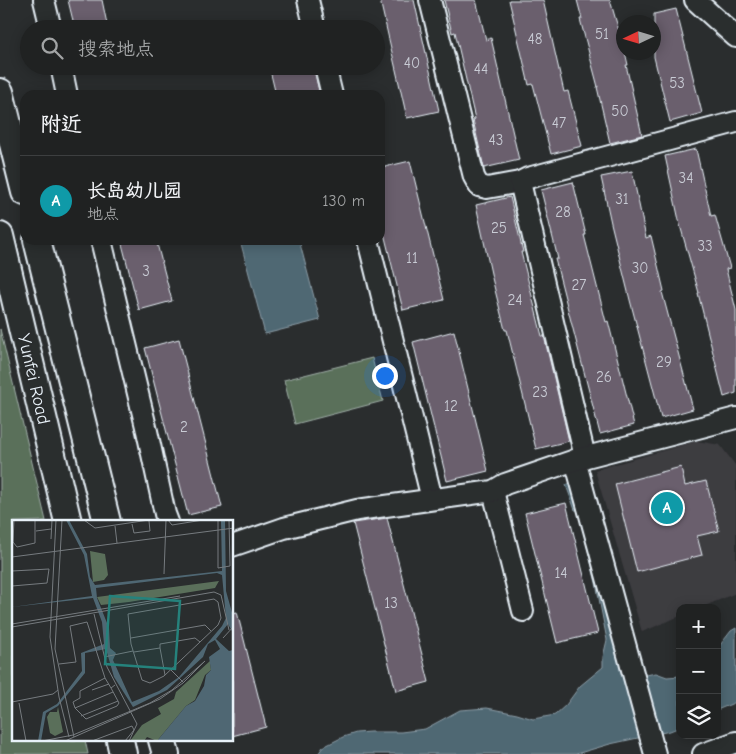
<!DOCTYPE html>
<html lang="zh">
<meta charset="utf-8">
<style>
:root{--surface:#202222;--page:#2d2f2f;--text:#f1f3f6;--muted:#a2a4a5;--line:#3d3f40;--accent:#bca0f2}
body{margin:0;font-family:"Comic Neue","LXGW WenKai TC",sans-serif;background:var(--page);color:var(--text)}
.controls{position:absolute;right:15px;bottom:15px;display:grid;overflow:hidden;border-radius:10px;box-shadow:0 2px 12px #0003}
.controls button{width:45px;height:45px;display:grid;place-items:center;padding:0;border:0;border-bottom:1px solid var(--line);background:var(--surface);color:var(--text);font:25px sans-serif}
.compass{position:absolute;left:616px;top:15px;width:45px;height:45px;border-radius:50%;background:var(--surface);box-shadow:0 2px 12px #0003;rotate:266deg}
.you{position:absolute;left:384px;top:375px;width:18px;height:18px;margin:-12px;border:4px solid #fff;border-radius:50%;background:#1a73e8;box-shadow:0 0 0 8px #1a73e833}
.badge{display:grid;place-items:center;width:32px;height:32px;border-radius:50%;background:var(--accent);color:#fff;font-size:16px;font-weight:700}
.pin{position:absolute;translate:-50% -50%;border:2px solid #fff;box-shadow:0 1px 5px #0006}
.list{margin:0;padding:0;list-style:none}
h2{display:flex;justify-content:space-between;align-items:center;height:65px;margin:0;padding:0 20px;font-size:21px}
h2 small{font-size:16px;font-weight:400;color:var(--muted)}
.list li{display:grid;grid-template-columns:32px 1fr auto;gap:15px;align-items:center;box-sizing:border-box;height:90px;padding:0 20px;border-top:1px solid var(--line)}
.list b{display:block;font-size:19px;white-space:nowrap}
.list p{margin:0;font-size:16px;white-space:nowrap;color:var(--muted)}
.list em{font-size:16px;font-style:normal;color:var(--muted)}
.icon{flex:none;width:28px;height:28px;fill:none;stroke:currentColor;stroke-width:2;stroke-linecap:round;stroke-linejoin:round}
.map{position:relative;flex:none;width:736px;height:754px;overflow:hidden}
.search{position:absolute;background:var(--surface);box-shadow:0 2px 12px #0003;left:20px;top:20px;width:365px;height:55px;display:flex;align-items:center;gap:12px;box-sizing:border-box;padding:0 18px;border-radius:28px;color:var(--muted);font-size:19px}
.panel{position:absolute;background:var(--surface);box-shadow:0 2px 12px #0003;left:20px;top:90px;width:365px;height:155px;border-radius:15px}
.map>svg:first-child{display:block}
</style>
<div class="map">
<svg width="736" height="754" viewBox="0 0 736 754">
<rect width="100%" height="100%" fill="#2a2d2e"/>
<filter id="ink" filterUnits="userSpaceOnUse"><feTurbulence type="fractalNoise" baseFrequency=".02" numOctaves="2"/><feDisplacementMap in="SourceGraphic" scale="10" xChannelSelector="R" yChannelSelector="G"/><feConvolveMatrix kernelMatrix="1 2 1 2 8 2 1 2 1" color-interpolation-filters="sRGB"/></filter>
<g filter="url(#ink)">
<path fill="#3e3c41" d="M697,441L720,445L736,466V593L700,608H680V616L642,632L595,470Z"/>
<g fill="#5a6f5a" stroke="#a1b0a9">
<path d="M0,329L46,521L14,522V740H85L88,754H0Z"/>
<path d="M372,358L383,401L295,424L284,380Z"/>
</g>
<g fill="#4f6773" stroke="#8c9ea8">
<path d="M240,240H299L320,320L265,334Z"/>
<path d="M575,481L631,678L656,673L667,677L680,676V727L670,731L610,744L576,754H318L323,747L343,737L356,733L370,732H401L425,729L460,710L487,708L517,714L533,719L555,715L566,705L580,686L603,667V657L607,640L596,583L578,510H575L566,485Z"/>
<path d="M736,628V702L717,710V649L731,631Z"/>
</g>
<g fill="#6b5f6d" stroke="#e8f1f8">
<path d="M68,0H102L108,29H75Z"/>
<path d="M380,0H414L439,111L407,118Z"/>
<path d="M444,0H476L486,40L491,38L519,160L484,168L473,120L475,119L455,32L452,33Z"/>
<path d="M509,0H543L564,92L568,91L582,146L551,154L533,84L529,85Z"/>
<path d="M577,0H610L624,48V52H625L628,65H626L642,135L610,143L597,87H598L580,19H582Z"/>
<path d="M676,9L702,113L670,122L654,57V14Z"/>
<path d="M269,66H313L320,95H276Z"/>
<path d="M696,149L711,216L715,215L730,268L726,269L736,310V393L724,397L698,293H699L680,225L665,156Z"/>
<path d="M410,161L444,300L403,310L380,217V168Z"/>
<path d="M632,171L646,238L651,236L664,291L662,292L693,409L661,418L630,300L611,223L601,177Z"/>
<path d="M573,182L586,235H584L606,322L608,321L634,425L600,434L555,259H558L541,190Z"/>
<path d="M510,197L523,252H521L542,336H544L569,441L536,449L507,330H505L492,278L476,205Z"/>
<path d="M121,240H156L172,301L139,310Z"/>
<path d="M454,331L488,471L447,481L413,342Z"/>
<path d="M179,339L222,507L188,515L145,348Z"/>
<path d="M681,467L685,486L706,481L719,531L697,536L702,555L637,572L615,484Z"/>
<path d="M566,503L598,633L557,643L525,513Z"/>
<path d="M387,518L429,682L396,691L353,523Z"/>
<path d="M237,612L266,727L232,736V613Z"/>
</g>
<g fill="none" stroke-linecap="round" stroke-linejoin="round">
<g stroke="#e8f1f8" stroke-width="24">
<g id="minor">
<path d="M44,0L51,29"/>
<path d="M308,0L315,29"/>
<path d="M430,0L474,177L479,186L487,188L520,182"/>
<path d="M695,0L736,37"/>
<path d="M61,66L67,95"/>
<path d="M325,66L332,95"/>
<path d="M101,240L147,431L165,514L168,522"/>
<path d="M368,240L432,499"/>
<path d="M585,457L520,182L528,178L736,122"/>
<path d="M575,460L655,754"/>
<path d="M493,491L523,611"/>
<path d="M232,546L284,528L357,510L493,491L505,484L575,460L736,418"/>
<path d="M703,754L736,742"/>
</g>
</g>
<g stroke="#e8f1f8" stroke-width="30">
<g id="major">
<path d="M0,92L25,192"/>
<path d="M0,236L68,522"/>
<path d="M37,240L107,522"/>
<path d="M120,740L123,754"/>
<path d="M162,740L166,754"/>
</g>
</g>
<use href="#minor" stroke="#2a2d2e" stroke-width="20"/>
<use href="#major" stroke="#2a2d2e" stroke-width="26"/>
</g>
</g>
<g text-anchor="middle" stroke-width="4" stroke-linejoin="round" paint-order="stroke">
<g font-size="15" fill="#c9ccd5">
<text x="602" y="39">51</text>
<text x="535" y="44">48</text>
<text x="412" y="68">40</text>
<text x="481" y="74">44</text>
<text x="677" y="88">53</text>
<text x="620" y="116">50</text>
<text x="559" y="128">47</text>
<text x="496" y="145">43</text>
<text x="686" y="183">34</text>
<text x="622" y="204">31</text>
<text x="563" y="217">28</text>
<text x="499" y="233">25</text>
<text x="705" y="251">33</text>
<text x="412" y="263">11</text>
<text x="640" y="273">30</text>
<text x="146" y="276">3</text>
<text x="579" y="290">27</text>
<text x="515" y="305">24</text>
<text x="664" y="367">29</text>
<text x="604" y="382">26</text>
<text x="540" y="397">23</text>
<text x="451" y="411">12</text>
<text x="184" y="432">2</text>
<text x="561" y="578">14</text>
<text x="391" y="608">13</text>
</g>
<g font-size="18" fill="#e8f1f8" stroke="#2a2d2e">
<text transform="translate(34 379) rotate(77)" y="6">Yunfei Road</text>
</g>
</g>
<g transform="translate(12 520)">
<rect width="221" height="221" fill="#2a2d2e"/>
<path d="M78,31L93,34L96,55L92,60L81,62ZM207,61L203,68L117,82L89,85L85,77ZM198,141L199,150L193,155L183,180L174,186L145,221L135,217L132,221H118L130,205L149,194L146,188L162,179L164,172ZM46,187L51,212L43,216L38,213L35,197L38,192H45Z" fill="#5a6f5a"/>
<path d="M54,0H57L75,34L78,57L83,65L210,51L209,0H213L214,71L221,96V113L216,104L204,119L217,131L221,130V221H145L174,186L183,181L192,166L194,155L199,150L197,137L208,129L203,120L196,124L191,137L155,170L121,187L102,157L94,129L73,133V153L46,186L34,193L29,221H26L31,192L45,184L70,151L69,133L92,124L90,102L81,78L0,87L80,76L72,35ZM205,53L210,55L214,98L210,106L167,157L147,171L120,182L101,140L104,133L98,128L97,108L85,78L84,68Z" fill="#4f6773" fill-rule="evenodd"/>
<path fill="none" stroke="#767b7f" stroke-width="1" d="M2,0L1,22L5,27L23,23V0M44,0L38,117L47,177L57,217M50,0L43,129L62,217M72,0L83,8L137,0M156,0L160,5L191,0M206,0V48L218,46L217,0M120,4L122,13L138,11L137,1M103,6L105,23M24,11L39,9M39,19L40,0M0,37L222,8M0,51L37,49L35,63L0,66M152,54L154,0M202,72L209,75L217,110M202,79L206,82L209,98L206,105L152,156L138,163L130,160L119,124L116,94ZM82,94L95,147L125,204L117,221M0,104L168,76M0,107L202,72M119,118L193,105L199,111M211,118L222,106M148,128V124L183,118L188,122M122,132L148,128L153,155M92,137L121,131M47,144L64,142L58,106L75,102L93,158L99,168L103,165M159,150L171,162M93,158L68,171V178L61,182L63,188L74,199L105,186L107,183L99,168M80,170L97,164M0,182L41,174L46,170M7,183L14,221M63,188L101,172M69,196L106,181M30,221L61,215L138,183L160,170L193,141L171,163L148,179L53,221M80,221L120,206L122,210L113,221"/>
<path fill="#25827c" fill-opacity="0.15" stroke="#25827c" stroke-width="2.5" d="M98,76L168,81L163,149L93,144Z"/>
<rect width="221" height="221" fill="none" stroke="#e8f1f8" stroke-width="2.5"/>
</g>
</svg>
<div class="controls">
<button>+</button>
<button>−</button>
<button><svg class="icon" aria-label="layers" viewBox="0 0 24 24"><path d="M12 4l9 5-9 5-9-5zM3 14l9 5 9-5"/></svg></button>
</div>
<svg class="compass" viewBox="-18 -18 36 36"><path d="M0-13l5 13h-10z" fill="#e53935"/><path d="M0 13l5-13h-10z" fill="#a2a4a5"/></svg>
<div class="you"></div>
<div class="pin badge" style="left:667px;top:508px;background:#0f9aa8">A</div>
<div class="search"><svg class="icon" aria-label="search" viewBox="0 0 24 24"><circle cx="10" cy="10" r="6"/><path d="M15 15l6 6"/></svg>搜索地点</div>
<section class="panel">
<h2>附近<small></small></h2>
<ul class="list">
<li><span class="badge" style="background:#0f9aa8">A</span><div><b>长岛幼儿园</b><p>地点</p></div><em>130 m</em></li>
</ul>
</section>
</div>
